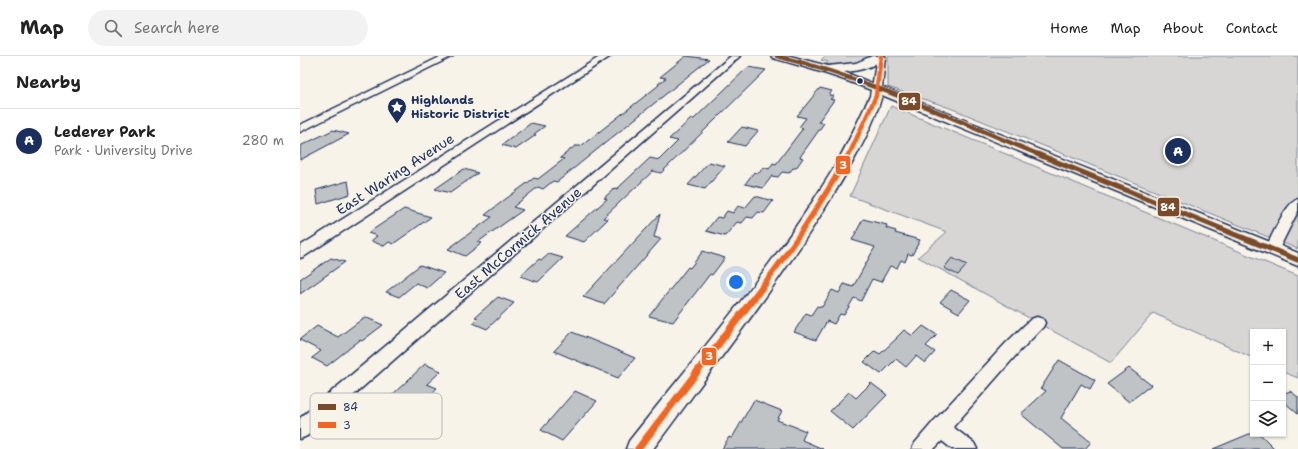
<!DOCTYPE html>
<meta charset="utf-8">
<style>
:root{--surface:#fff;--page:#f2f2f2;--text:#222;--muted:#767676;--line:#e0e0e0;--accent:#1b2f5e}
body{margin:0;font-family:"Shantell Sans",sans-serif;background:var(--page);color:var(--text)}
.controls{position:absolute;right:12px;bottom:12px;display:grid;overflow:hidden;border-radius:0px;box-shadow:0 1px 3px #0004}
.controls button{width:36px;height:36px;display:grid;place-items:center;padding:0;border:0;border-bottom:1px solid var(--line);background:var(--surface);color:var(--text);font:20px sans-serif}
.you{position:absolute;left:436px;top:226px;width:14px;height:14px;margin:-10px;border:3px solid #fff;border-radius:50%;background:#1a73e8;box-shadow:0 0 0 6px #1a73e833}
.badge{display:grid;place-items:center;width:26px;height:26px;border-radius:50%;background:var(--accent);color:#fff;font-size:13px;font-weight:700}
.pin{position:absolute;translate:-50% -50%;border:2px solid #fff;box-shadow:0 1px 4px #0006}
.list{margin:0;padding:0;list-style:none}
h2{display:flex;justify-content:space-between;align-items:center;height:52px;margin:0;padding:0 16px;font-size:17px}
h2 small{font-size:13px;font-weight:400;color:var(--muted)}
.list li{display:grid;grid-template-columns:26px 1fr auto;gap:12px;align-items:center;box-sizing:border-box;height:64px;padding:0 16px;border-top:1px solid var(--line)}
.list b{display:block;font-size:15px;white-space:nowrap}
.list p{margin:0;font-size:13px;white-space:nowrap;color:var(--muted)}
.list em{font-size:13px;font-style:normal;color:var(--muted)}
.icon{flex:none;width:22px;height:22px;fill:none;stroke:currentColor;stroke-width:2;stroke-linecap:round;stroke-linejoin:round}
.map{position:relative;flex:none;width:998px;height:393px;overflow:hidden}
header{display:flex;align-items:center;gap:24px;box-sizing:border-box;height:56px;padding:0 20px;background:var(--surface);border-bottom:1px solid var(--line)}
header strong{font-size:19px}
nav{display:flex;gap:22px;margin-inline-start:auto;font-size:14px}
.search{width:280px;height:36px;background:var(--page);display:flex;align-items:center;gap:10px;box-sizing:border-box;padding:0 14px;border-radius:22px;color:var(--muted);font-size:15px}
main{display:flex}
aside{flex:1;background:var(--surface)}
.map>svg:first-child{display:block}
</style>
<header>
<strong>Map</strong>
<div class="search"><svg class="icon" aria-label="search" viewBox="0 0 24 24"><circle cx="10" cy="10" r="6"/><path d="M15 15l6 6"/></svg>Search here</div>
<nav><a>Home</a><a>Map</a><a>About</a><a>Contact</a></nav>
</header>
<main>
<aside>
<h2>Nearby<small></small></h2>
<ul class="list">
<li><span class="badge">A</span><div><b>Lederer Park</b><p>Park · University Drive</p></div><em>280 m</em></li>
</ul>
</aside>
<div class="map">
<svg width="998" height="393" viewBox="0 0 998 393">
<rect width="100%" height="100%" fill="#f7f3e8"/>
<filter id="ink" filterUnits="userSpaceOnUse"><feTurbulence type="fractalNoise" baseFrequency=".025" numOctaves="2"/><feDisplacementMap in="SourceGraphic" scale="8" xChannelSelector="R" yChannelSelector="G"/><feConvolveMatrix kernelMatrix="1 2 1 2 8 2 1 2 1" color-interpolation-filters="sRGB"/></filter>
<g filter="url(#ink)">
<g fill="#d7d6d4" stroke="#798299">
<path d="M525,0H572C562,11 540,11 526,8L528,6L521,4Z"/>
<path d="M588,0H998V193L650,52L588,31Z"/>
<path d="M591,50L998,220V322L983,316V276H953V302L853,257L811,307L618,201L647,176L550,140Z"/>
</g>
<g fill="#c0c3c5" stroke="#1b2f5e">
<path d="M386,0L409,3L257,126L253,125L243,133L238,131L213,151L223,154L178,186L182,187L165,200L148,193L192,161L185,159L203,145L234,122L238,123L264,103L260,102L275,90H281L359,29L358,28L366,22L360,21Z"/>
<path d="M448,11L466,14L361,117L353,115L303,162L308,163L284,186L265,180L307,143L304,142L315,132L317,133L350,102L359,104L378,85L369,83L391,63H394Z"/>
<path d="M520,32L532,35L529,39L534,40L530,43L534,44L518,66L524,67L500,101L503,102L496,112H493L489,117L482,116L478,121L472,120L463,132L445,128L454,116L459,117L463,111L469,113L473,107L476,108L503,72L499,71L506,62L497,60Z"/>
<path d="M231,67L245,70L234,78L236,79L216,93L202,89Z"/>
<path d="M442,71L458,75L445,90L428,86Z"/>
<path d="M33,74L49,78L0,104V90Z"/>
<path d="M409,106L425,110L405,133L388,129Z"/>
<path d="M164,113L178,117L150,137L135,133Z"/>
<path d="M48,125L50,138L18,148L16,134Z"/>
<path d="M455,140L473,145L464,157L458,156L453,162L447,161L442,167L437,166L425,180L406,175L417,161L422,162L427,155L433,157L438,150L445,152Z"/>
<path d="M104,153L131,161L93,188L89,186L84,190L71,185L77,180L68,177Z"/>
<path d="M360,158L354,181L361,183L304,248L283,241Z"/>
<path d="M563,163L587,169L586,172L596,175L595,177L620,184L612,199L608,198L605,206L601,204L597,212L590,210L581,226L572,223L561,245L554,242L544,259L540,258L534,268L527,265L516,284L494,276L506,257L511,259L517,250L522,251L532,234L539,237L544,228L553,231L575,191L552,184Z"/>
<path d="M403,195L425,202L412,219L410,218L373,266L349,260L388,211L390,212Z"/>
<path d="M249,198L263,202L238,226L220,220L239,203L242,204Z"/>
<path d="M31,202L45,206L0,238V223Z"/>
<path d="M652,202L667,209L658,219L644,212Z"/>
<path d="M120,209L144,217L127,232L116,227L99,241L86,236Z"/>
<path d="M651,234L670,244L659,257L640,246Z"/>
<path d="M198,241L214,247L187,273L173,267L178,262L175,261Z"/>
<path d="M65,261L83,269L62,285L60,284L27,310L12,302L21,295L0,284V283L17,270L38,281Z"/>
<path d="M623,270L637,279L626,290L635,296L625,307L616,300L606,311L596,303L581,318L564,306L575,295L580,298L597,282H596L604,274L613,280Z"/>
<path d="M272,276L297,286L335,302L318,322L254,295Z"/>
<path d="M759,304L795,324L790,333L781,328L761,362L791,386L785,393H763L721,358L746,335L741,332Z"/>
<path d="M125,308L141,315L127,328L137,332L124,346L113,341L107,347L91,340Z"/>
<path d="M829,312L851,329L829,346L807,328Z"/>
<path d="M571,327L587,339L553,374L530,355L549,336L556,342Z"/>
<path d="M275,335L297,345L262,385L241,374Z"/>
<path d="M990,335L998,341V358L983,345V338Z"/>
<path d="M454,344L482,355L477,364L506,375L502,384L523,393H422L429,381L432,382Z"/>
<path d="M949,378H960L975,393H913Z"/>
</g>
<g fill="none" stroke-linecap="round" stroke-linejoin="round">
<g stroke="#1b2f5e" stroke-width="3">
<g id="minor">
<path d="M142,0H153L0,76V69Z"/>
<path d="M301,0H311L5,200L0,202V190Z"/>
<path d="M431,0H440L7,380L0,383V362Z"/>
<path d="M577,0H585L582,32L577,35L572,32Z"/>
<path d="M998,143V155L979,193L977,196L972,198L967,196L965,193C972,181 985,147 998,143Z"/>
<path d="M737,261L743,263L745,267L743,271L718,297L653,371L674,387L677,393H652L642,385L634,393H612L615,387L633,366L706,287L731,263Z"/>
</g>
</g>
<g stroke="#1b2f5e" stroke-width="3">
<path id="major" d="M471,0H490L528,10L556,7L572,0H585C576,11 558,15 544,16L998,197V210L582,39C573,73 549,114 530,144C477,231 413,311 353,393H326L329,385C396,300 468,218 525,126C543,99 556,69 570,40L571,34C539,21 506,11 473,2Z"/>
</g>
<use href="#minor" fill="#f7f3e8" fill-rule="evenodd"/>
<use href="#major" fill="#f7f3e8" fill-rule="evenodd"/>
<g stroke="#f7f3e8" stroke-width="6">
<path id="bus-1-far1" d="M477,0C568,23 653,63 740,99"/>
</g>
<g stroke="#f7f3e8" stroke-width="8">
<path id="bus-1" d="M737,98L998,204"/>
</g>
<g stroke="#f7f3e8" stroke-width="6">
<path id="bus-2-far2" d="M549,99L576,40L581,0"/>
</g>
<g stroke="#f7f3e8" stroke-width="8">
<path id="bus-2-far1" d="M465,227C496,186 524,142 549,98"/>
</g>
<g stroke="#f7f3e8" stroke-width="10">
<path id="bus-2" d="M338,393L466,226"/>
</g>
<use href="#bus-1-far1" stroke="#7a4b2a" stroke-width="4.5"/>
<use href="#bus-1" stroke="#7a4b2a" stroke-width="5.5"/>
<use href="#bus-2-far2" stroke="#f26522" stroke-width="4.5"/>
<use href="#bus-2-far1" stroke="#f26522" stroke-width="5.5"/>
<use href="#bus-2" stroke="#f26522" stroke-width="7"/>
</g>
</g>
<defs>
<g id="sight-pin" transform="scale(1)"><path d="M0 17L-7.5 6A9.5 9.5 0 1 1 7.5 6Z" fill="#1b2f5e" stroke="#f7f3e8"/><path d="M0-6L1.8-2.2L6-1.7L2.9 1.2L3.7 5.4L0 3.3L-3.7 5.4L-2.9 1.2L-6-1.7L-1.8-2.2Z" fill="#fff"/></g>
</defs>
<g fill-rule="evenodd">
<use href="#sight-pin" x="97" y="51"/>
</g>
<circle fill="#1b2f5e" stroke="#f7f3e8" stroke-width="1.5" cx="560" cy="25" r="3.5"/>
<g text-anchor="middle" stroke-width="3" stroke-linejoin="round" paint-order="stroke">
<g font-size="12" font-weight="bold" fill="#1b2f5e" stroke="#f7f3e8" text-anchor="start">
<text x="111" y="48">Highlands<tspan x="111" dy="14">Historic District</tspan></text>
</g>
<g font-size="14" fill="#1b2f5e" stroke="#f7f3e8">
<text transform="translate(95 118) rotate(-33)" y="5">East Waring Avenue</text>
<text transform="translate(218 187) rotate(-41)" y="5">East McCormick Avenue</text>
</g>
</g>
<rect x="10" y="337" width="132" height="46" rx="6" fill="#f7f3e8" stroke="#b5b8bf" stroke-width="1"/>
<rect x="18" y="348" width="18" height="6" fill="#7a4b2a"/>
<rect x="18" y="366" width="18" height="6" fill="#f26522"/>
<g font-size="11" fill="#1b2f5e">
<text x="43" y="355">84</text>
<text x="43" y="373">3</text>
</g>
<g stroke="#f7f3e8" stroke-width="1.5">
<rect x="598" y="36" width="23" height="19" rx="4" fill="#7a4b2a"/>
<rect x="535" y="99" width="16" height="20" rx="4" fill="#f26522"/>
<rect x="857" y="141" width="23" height="20" rx="4" fill="#7a4b2a"/>
<rect x="401" y="291" width="16" height="19" rx="4" fill="#f26522"/>
</g>
<g font-size="11" text-anchor="middle" font-weight="bold" fill="#fff">
<text x="609" y="49">84</text>
<text x="543" y="113">3</text>
<text x="868" y="155">84</text>
<text x="409" y="304">3</text>
</g>
</svg>
<div class="controls">
<button>+</button>
<button>−</button>
<button><svg class="icon" aria-label="layers" viewBox="0 0 24 24"><path d="M12 4l9 5-9 5-9-5zM3 14l9 5 9-5"/></svg></button>
</div>
<div class="you"></div>
<div class="pin badge" style="left:878px;top:95px">A</div>
</div>
</main>
